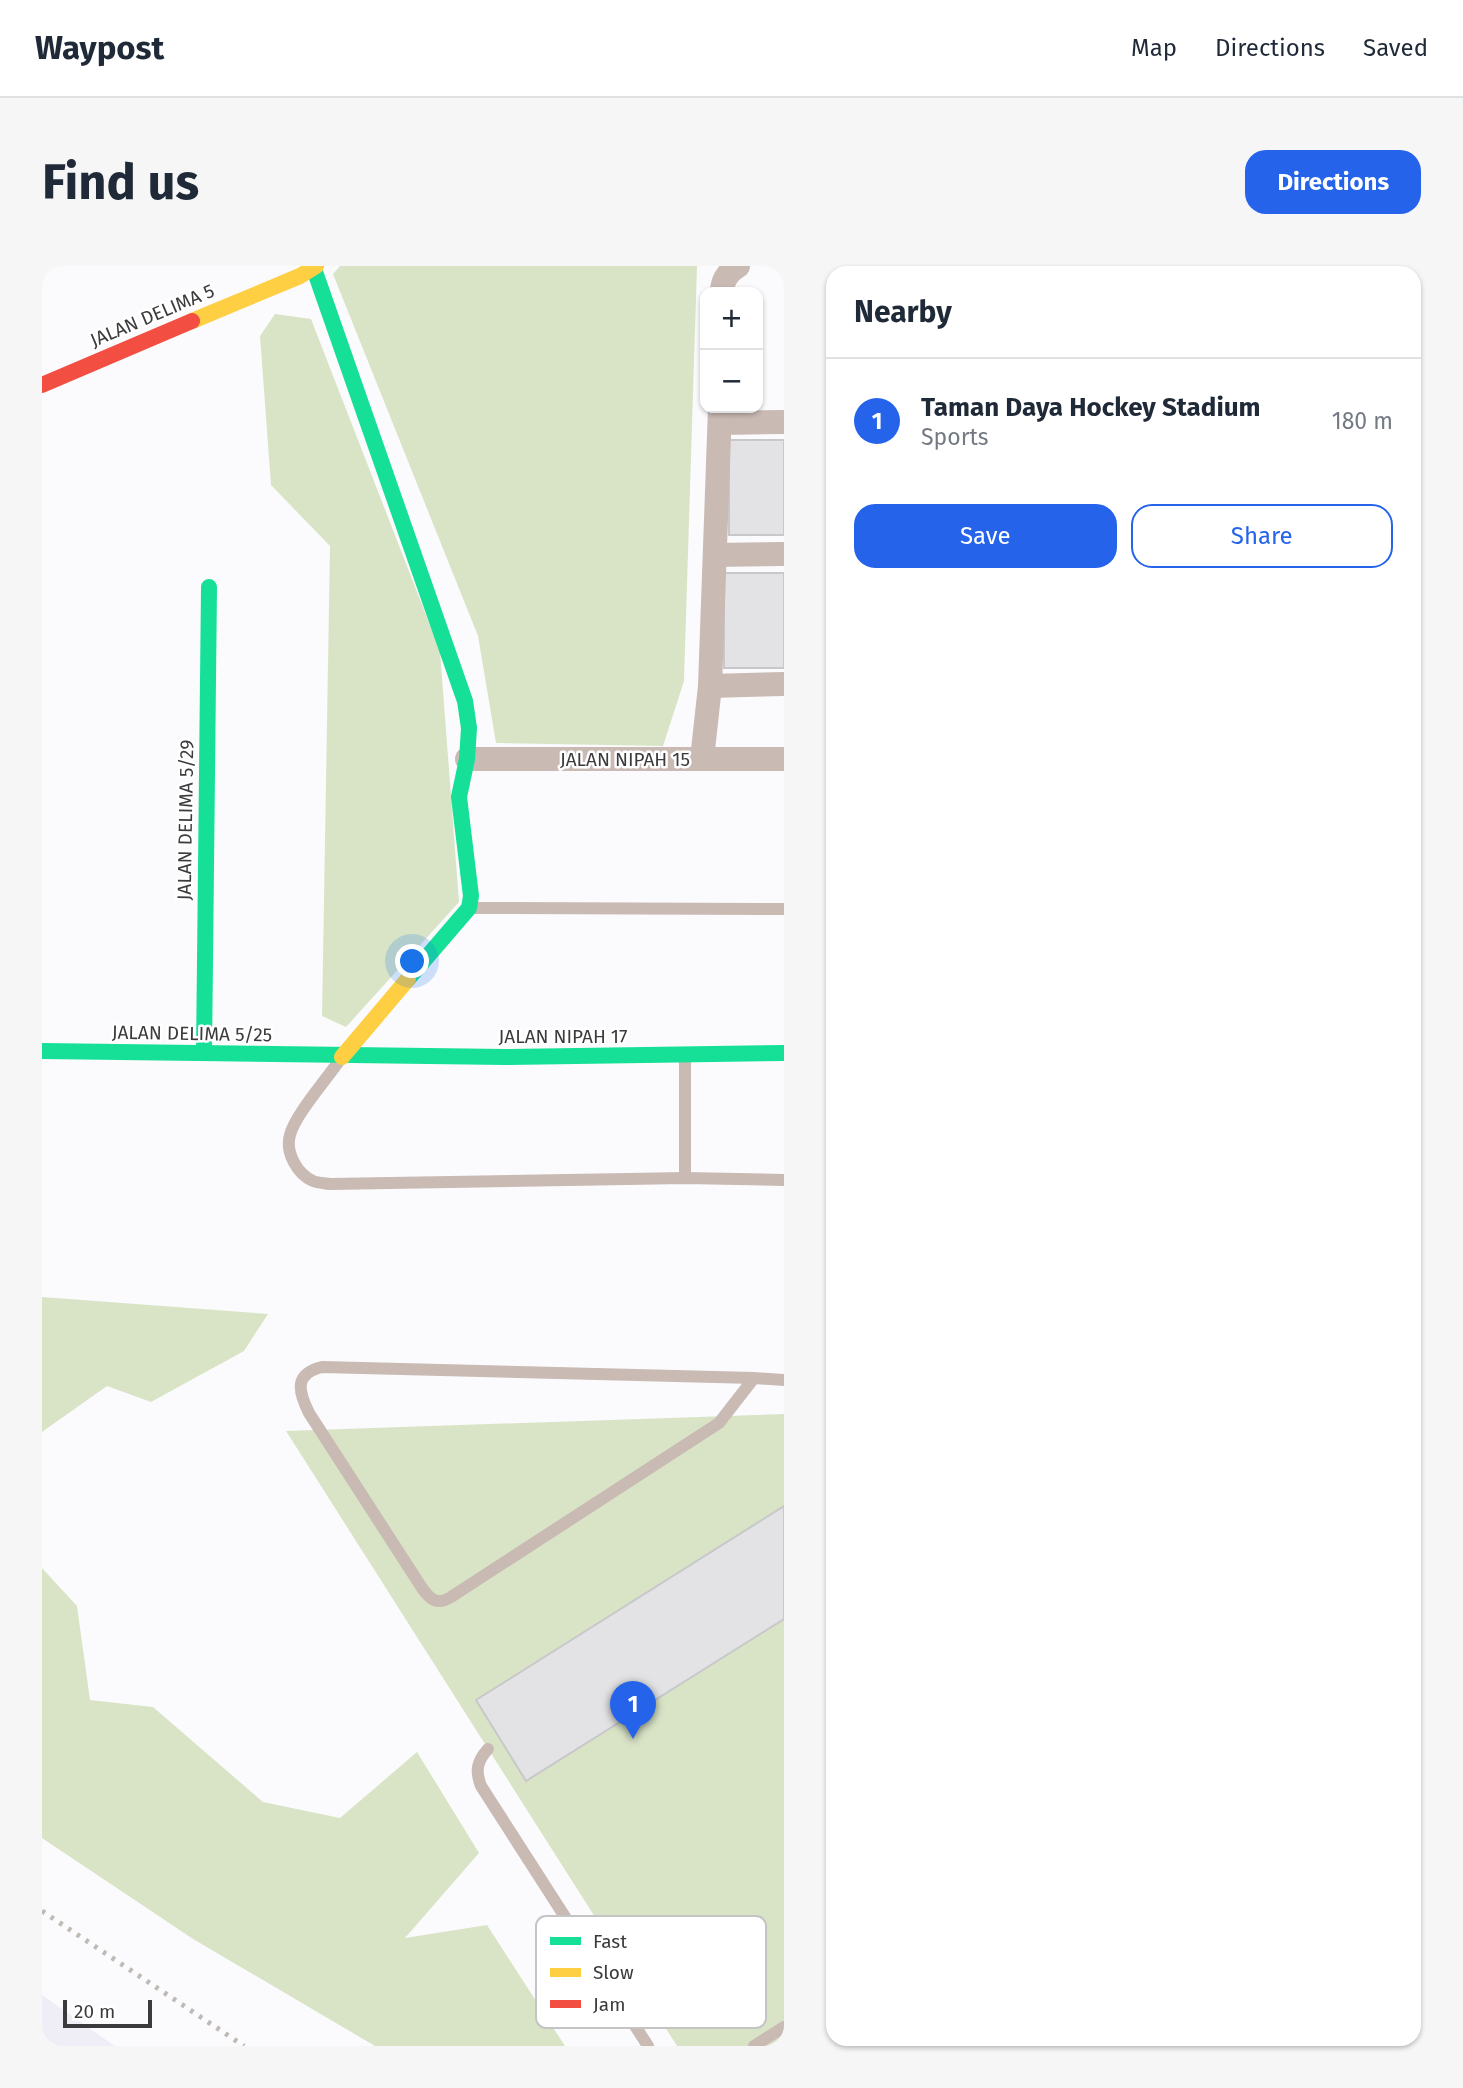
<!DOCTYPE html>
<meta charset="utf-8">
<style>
:root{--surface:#fff;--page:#f6f6f7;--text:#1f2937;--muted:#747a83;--line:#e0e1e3;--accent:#2563eb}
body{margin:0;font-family:"Fira Sans",sans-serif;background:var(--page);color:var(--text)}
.controls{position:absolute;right:21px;top:21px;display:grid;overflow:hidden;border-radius:14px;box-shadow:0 2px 5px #0004}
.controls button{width:63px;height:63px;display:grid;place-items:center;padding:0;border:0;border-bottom:2px solid var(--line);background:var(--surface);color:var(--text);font:35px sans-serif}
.scale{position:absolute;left:21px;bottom:18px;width:89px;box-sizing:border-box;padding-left:7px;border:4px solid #3b3a3d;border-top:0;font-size:19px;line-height:24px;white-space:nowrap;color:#3b3a3d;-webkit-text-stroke:5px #fff;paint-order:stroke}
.you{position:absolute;left:371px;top:696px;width:24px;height:24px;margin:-18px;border:5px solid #fff;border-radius:50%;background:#1a73e8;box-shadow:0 0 0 10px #1a73e833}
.badge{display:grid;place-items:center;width:46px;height:46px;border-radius:50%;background:var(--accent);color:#fff;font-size:23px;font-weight:700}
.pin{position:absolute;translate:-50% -58px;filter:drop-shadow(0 2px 4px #0008)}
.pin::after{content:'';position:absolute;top:37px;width:24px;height:21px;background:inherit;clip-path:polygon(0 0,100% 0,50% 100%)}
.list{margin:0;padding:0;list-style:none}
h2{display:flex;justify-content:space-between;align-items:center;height:91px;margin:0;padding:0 28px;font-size:30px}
h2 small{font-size:23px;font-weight:400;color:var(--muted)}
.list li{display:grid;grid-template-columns:46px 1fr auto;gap:21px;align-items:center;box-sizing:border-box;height:126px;padding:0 28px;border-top:2px solid var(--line)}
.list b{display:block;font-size:26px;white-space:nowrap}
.list p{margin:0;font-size:23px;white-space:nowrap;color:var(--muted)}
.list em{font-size:23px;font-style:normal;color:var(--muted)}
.actions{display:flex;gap:14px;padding:21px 28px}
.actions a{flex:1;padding:16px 0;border:2px solid var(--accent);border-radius:21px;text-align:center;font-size:24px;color:var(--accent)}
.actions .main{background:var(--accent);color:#fff}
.map{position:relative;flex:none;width:742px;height:1780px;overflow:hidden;border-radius:21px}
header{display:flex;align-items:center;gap:42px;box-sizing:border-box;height:98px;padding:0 35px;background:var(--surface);border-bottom:2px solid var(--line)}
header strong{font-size:33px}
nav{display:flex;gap:38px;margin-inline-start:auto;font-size:24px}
.intro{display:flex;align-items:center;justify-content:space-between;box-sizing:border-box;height:168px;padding:0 42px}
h1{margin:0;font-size:49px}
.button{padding:18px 32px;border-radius:21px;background:var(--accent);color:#fff;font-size:24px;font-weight:700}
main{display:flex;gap:42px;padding:0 42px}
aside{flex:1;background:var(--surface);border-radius:21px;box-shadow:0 2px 5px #0004}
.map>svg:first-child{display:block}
</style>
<header>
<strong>Waypost</strong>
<nav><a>Map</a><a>Directions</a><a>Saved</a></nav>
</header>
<div class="intro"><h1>Find us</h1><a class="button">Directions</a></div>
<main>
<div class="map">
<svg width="742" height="1780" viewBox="0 0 742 1780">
<rect width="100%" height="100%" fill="#fbfbfd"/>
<path fill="#efeef7" d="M0,1729L73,1780H0Z"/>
<g fill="#d9e4c7">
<path d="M298,0H655L642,415L621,480L454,477L436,370L291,8Z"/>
<path d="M233,48L269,53L398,385L417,636L304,761L280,750L288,280L229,219L218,70Z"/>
<path d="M0,1031L226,1048L202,1085L109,1136L65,1120L0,1166Z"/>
<path d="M742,1148V1780H635L244,1165Z"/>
<path d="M0,1302L35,1340L48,1434L111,1441L221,1536L298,1552L375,1486L437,1587L363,1672L445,1659L523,1780H333L151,1673L0,1572Z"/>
</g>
<g fill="#e3e3e5" stroke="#c8c8ca" stroke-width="2">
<rect x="687" y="174" width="55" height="95"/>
<rect x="682" y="307" width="60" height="95"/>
<path d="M742,1240V1353L484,1515L434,1434Z"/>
</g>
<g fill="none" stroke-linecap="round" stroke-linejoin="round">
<g stroke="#c9bab4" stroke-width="12">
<path d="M431,642L742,643"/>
<path d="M297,795C284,814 253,849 248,869C243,886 255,908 271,915C276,917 283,917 288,918L643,912L742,914"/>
<path d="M643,912V791"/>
<path d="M712,1112L677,1157L409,1331C396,1339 389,1335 380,1322L267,1147C256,1125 252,1108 280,1101L712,1112L742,1114"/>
<path d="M446,1483C435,1495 433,1505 439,1520L606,1780"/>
<path d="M712,1780L742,1761"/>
</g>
<g stroke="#c9bab4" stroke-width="24">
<path d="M680,26C680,15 686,6 696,0"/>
<path d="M678,157L742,156"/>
<path d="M673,289L742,288"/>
<path d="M668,420L742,418"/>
<path d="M425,493H742"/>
<path d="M660,493L668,420L678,142"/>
</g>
<g stroke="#16e098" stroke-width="16">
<path d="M272,3L423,435L427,462L425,493L417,531L429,630L427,642L366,713"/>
<path d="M0,785L464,791L742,787"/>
<path d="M162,787L167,321"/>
</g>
<g stroke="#ffcf43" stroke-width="16">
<path d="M150,55L258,10L274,0"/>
<path d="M300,791L366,713"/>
</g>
<path stroke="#f24e42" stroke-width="16" d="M0,119L150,55"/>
<path stroke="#c0bab6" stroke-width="5" stroke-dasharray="3.5 7" stroke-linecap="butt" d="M0,1645L202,1780"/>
</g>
<g text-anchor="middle" stroke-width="5" stroke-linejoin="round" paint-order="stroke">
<g font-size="19" fill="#3b3a3d" stroke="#fff">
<text transform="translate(110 49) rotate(-23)" y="7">JALAN DELIMA 5</text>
<text x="583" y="500">JALAN NIPAH 15</text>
<text transform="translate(143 554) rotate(-89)" y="7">JALAN DELIMA 5/29</text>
<text transform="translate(150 767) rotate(1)" y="7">JALAN DELIMA 5/25</text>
<text x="521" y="777">JALAN NIPAH 17</text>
</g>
</g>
<rect x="494" y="1650" width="230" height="112" rx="10" fill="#fff" stroke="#c4c4c5" stroke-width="2"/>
<rect x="508" y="1671" width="31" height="8" fill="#16e098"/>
<rect x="508" y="1702" width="31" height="9" fill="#ffcf43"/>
<rect x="508" y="1734" width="31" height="8" fill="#f24e42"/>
<g font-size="19" fill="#3b3a3d">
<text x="551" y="1682">Fast</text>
<text x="551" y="1713">Slow</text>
<text x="551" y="1745">Jam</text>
</g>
</svg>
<div class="controls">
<button>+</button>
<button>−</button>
</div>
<div class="scale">20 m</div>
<div class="you"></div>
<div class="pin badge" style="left:591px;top:1473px">1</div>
</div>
<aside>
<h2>Nearby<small></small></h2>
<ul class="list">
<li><span class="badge">1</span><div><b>Taman Daya Hockey Stadium</b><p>Sports</p></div><em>180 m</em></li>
</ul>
<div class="actions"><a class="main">Save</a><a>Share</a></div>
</aside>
</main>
